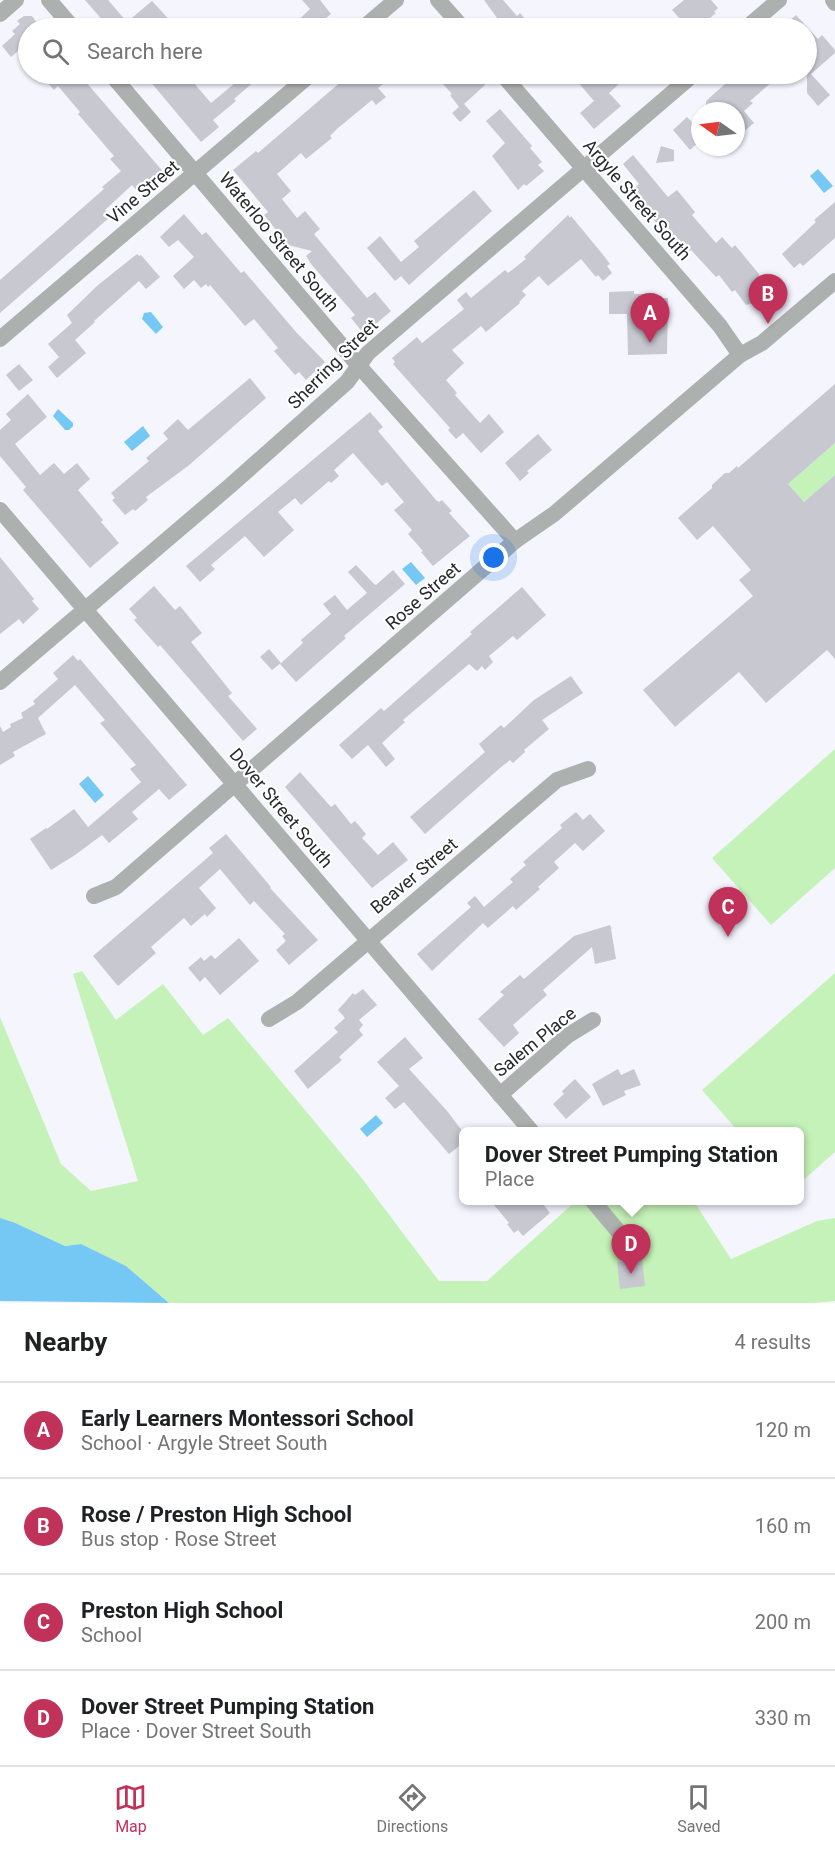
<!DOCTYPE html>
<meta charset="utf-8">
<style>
:root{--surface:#fff;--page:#f2f2f2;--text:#202124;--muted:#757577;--line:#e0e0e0;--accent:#c1325b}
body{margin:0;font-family:Roboto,sans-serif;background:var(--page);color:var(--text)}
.compass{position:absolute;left:691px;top:102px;width:54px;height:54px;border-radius:50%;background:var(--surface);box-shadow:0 2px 4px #0004;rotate:284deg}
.you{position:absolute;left:494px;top:558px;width:21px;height:21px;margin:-15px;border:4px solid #fff;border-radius:50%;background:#1a73e8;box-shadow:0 0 0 9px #1a73e833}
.badge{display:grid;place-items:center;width:39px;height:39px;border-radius:50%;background:var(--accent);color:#fff;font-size:20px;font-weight:700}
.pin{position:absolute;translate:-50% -50px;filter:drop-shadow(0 2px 3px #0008)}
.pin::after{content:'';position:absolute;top:32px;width:21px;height:18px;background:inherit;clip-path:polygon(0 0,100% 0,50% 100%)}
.popup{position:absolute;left:459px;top:1127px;width:345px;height:78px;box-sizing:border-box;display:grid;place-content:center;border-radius:9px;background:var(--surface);filter:drop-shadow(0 2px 4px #0005);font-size:20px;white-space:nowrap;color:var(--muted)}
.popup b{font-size:22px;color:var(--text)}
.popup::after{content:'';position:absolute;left:50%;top:100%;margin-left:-12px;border:12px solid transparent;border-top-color:var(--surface)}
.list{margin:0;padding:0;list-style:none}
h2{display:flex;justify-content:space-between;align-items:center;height:78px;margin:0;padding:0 24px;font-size:26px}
h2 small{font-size:20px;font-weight:400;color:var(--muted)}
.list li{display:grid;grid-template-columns:39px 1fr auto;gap:18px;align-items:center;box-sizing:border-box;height:96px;padding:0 24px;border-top:2px solid var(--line)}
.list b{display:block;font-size:22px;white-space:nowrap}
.list p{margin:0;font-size:20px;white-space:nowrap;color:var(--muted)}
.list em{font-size:20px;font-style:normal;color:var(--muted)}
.icon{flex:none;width:33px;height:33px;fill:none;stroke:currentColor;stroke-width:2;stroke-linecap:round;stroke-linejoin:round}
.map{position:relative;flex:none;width:835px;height:1303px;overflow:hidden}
.search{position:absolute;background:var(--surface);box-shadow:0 2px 4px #0004;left:18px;right:18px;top:18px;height:66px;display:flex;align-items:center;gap:15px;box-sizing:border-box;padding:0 21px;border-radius:33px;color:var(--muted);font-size:22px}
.sheet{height:462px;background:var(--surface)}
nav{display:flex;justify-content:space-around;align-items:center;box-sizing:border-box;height:84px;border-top:2px solid var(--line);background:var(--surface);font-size:16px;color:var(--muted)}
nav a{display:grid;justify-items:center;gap:3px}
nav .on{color:var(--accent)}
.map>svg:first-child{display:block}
</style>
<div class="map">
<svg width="835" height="1303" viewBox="0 0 835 1303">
<rect width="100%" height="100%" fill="#f4f5fd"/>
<g fill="#c5f2b8">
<path d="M835,443V475L804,502L788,484Z"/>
<path d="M835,749V868L771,925L712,858Z"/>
<path d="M82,971L116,1020L163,984L203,1035L228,1018L360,1176L439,1281H487L576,1201L693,1200L731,1259L817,1221L835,1218V1301L814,1303H169L126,1266L81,1244L65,1246L13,1222L0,1218V1017L61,1164L91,1191L138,1181L73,974Z"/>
<path d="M835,973V1152L799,1184V1132L738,1131L702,1090Z"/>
</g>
<g fill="#75c8f3">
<path d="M818,169L833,186L824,193L810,176Z"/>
<path d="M151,312L163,327L156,334L142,319L144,313Z"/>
<path d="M58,409L73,423V426L69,430H65L53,416Z"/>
<path d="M143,426L150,436L132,451L124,442Z"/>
<path d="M411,562L425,578L416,585L402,569Z"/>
<path d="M88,776L104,795L95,803L79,784Z"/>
<path d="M376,1115L383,1123L367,1137L360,1129Z"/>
<path d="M0,1218L13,1222L65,1246L81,1244L126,1266L169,1303L0,1301Z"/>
</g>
<g fill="#c7c8d0">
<path d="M85,0H108L127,22L152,1L177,28H97L104,22Z"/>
<path d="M302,0H320L331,14L314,28H290L310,9Z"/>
<path d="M484,0H503L517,16L520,13L533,28H491L500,22Z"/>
<path d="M684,0H711L718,8L714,12L716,13L698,28H671L681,20L672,10Z"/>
<path d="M796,15L818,39L822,35L835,50V53L811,74L830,95L818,106L807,93V28H781Z"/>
<path d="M24,16H32L37,23L28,28V42L11,57L2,46L15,34L12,31L20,24L17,21Z"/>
<path d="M40,74H79L166,175L141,196L132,185L105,210L110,217L0,313V280L104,189L102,187L121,171L110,159L114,156L78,114L80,112L58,86L54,90Z"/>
<path d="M144,74H204L193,82L211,103L235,83L226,74H250L256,80L234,99L236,101L213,120L219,127L201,142Z"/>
<path d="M350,74H380L387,81L378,88L386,97L376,105L372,100L338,128L330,136L332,138L306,159L301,153L277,174L291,191L282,199L297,218L305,211L320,229L314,234L367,298L375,292L391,311L364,334L351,318L355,315L311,264L306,256L312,251L288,245L264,215L268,212L233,170L256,151L258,153Z"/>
<path d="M434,74H476L485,85L464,104L471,112L460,122L452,113L459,107L450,95L452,94Z"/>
<path d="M571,74H630L609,93L621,106L594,129L580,113L594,101Z"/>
<path d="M736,74H781L750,101L753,103L744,111L754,123L736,138V111H711L706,105V101Z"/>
<path d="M500,109L532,146L530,148L542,162L538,165L544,171L526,186L524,184L518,190L492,156L505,143L486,121Z"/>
<path d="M687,117L700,130V141L690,150L673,130Z"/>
<path d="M661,146L674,150V161L656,163Z"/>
<path d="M633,155L668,197L677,190L695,212L692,215L716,243L722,237L732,248L735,245L759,274L766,300L746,305L735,290L732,292L719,275L716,277L691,250L684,256L630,192L639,184L623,164Z"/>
<path d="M474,190L492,211L409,285L401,276L395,281L367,248L380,236L401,262L419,247L414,241Z"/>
<path d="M835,202V238L803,266L800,263L794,268L782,254L816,222L814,220Z"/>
<path d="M184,214L202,235L206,232L241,273L244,271L296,332L325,362L306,380L299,372L295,375L274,351L278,348L254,319L245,326L210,285L208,287L206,284L201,288L194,280L184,289L173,276L194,257L178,240L169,247L160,237Z"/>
<path d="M568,215L570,218L571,216L604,256L610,264L607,266L612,273L603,281L598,275L596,277L581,259L548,286L539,276L522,291L526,295L519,302L520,303L486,332L481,326L452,350L464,363L446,380L457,393L455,395L480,423L489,414L504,432L481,453L463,433L456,439L448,430L450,428L393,364L395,362L392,358L417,337L422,343L464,309L457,300L466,292L471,298L505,270L508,273L526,259L524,257Z"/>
<path d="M137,254L139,256L141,255L160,277L146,289L139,281L94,321L95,322L75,340L86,353L57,378L48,367L59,357L48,344L72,323L67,315L98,285Z"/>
<path d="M634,291V294H651V298H668L667,354L628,355L627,314H609V292Z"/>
<path d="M19,364L33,380L19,391L6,375Z"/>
<path d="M250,378L266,398L188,466L146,497L148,500L135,511L133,509L125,515L112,500L115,498L111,493L149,461L146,458L168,439L163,433L178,419L188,430Z"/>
<path d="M835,384V443L788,484L804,502L835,475V659L827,650L766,703L739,672L675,727L643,690L753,596L739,580L751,570L713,526L697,540L678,518L712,488V485L725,473H729L737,466L738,468Z"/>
<path d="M28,394L47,417L15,444L40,475L54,463L64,474L77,463L90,479L78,490L103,520L101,522L119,543L90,568L23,490L26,487L0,456V430L11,420L6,414Z"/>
<path d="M370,412L383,427L378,431L436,500L439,502L442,500L452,511L449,513L470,536L433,566L421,552L423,551L408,534L412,530L394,510L404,502L387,482L382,486L353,453L334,470L339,476L331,483L329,481L301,505L295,498L278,512L294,530L264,557L245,536L211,565L215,569L200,582L186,566Z"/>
<path d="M538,434L552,450L527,471L529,473L520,481L505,463Z"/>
<path d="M0,557L34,599L32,601L39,609L23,624L19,619L0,634Z"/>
<path d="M356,565L374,584L376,585L393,570L405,584L344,636L346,638L296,682L280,664L303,643L301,640L331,614L323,604L335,595L347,610L367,593L348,572Z"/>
<path d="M154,586L175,610L180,606L202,633L191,642L232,693L228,696L257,729L243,741L160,645L158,647L134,620L137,618L129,609Z"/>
<path d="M522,587L546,615L517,640L513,636L489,656L493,662L485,670L482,666L477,671L469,664L403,720L405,722L382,743L395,759L386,767L368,745L352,759L339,745L381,708L384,711L472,634L470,632Z"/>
<path d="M269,649L281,663L272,670L260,657Z"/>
<path d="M73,655L78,661L80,659L187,785L169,800L159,789L132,812L138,819L109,843L102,835L75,855L51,870L30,839L46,828L47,829L74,809L88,827L141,782L130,769L136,765L100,723L105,720L75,685L38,718L46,734L13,752L15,756L0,765V726L3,732L11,727L10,724L23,718L21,713L35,704L33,701L58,679L53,673Z"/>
<path d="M571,676L583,693L542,720L549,729L524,750L525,752L513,763L510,760L500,768L425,834L410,817L485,752L479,744L501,725L504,728L534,700Z"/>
<path d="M300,772L331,807L335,804L351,824L355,821L366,834L362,838L378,855L393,842L408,860L372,888L285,787Z"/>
<path d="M576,812L583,820L590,814L605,831L583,851L575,843L554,862L559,868L538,887L540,889L516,910L513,906L488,928L483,923L432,971L417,954L471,907L467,903L475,896L484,907L513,882L510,879L526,865L523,862L562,828L560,825Z"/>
<path d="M226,834L271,887L270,888L318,940L289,965L276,950L286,941L282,936L285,934L254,901L250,905L220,869L199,888L216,908L207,917L205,914L191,926L184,918L151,947L156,953L118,986L93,956L213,853L209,848Z"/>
<path d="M610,925L611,928L613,927L611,929L616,959L595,964L592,947L543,990L547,995L513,1025L519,1033L504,1047L478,1019L504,995L500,992L520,975L524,979L574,936Z"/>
<path d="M239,938L259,961L220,995L205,977L200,982L188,968L201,957L204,961L211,955L215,959Z"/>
<path d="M363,989L377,1005L359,1020L363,1025L359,1030L363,1035L339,1057L342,1060L308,1089L294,1071L338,1032L334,1028L345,1018L338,1010L353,993L355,995Z"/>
<path d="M405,1037L423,1058L409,1069L448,1112L463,1132V1143L449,1154L404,1102L395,1109L385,1098L399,1086L377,1062Z"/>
<path d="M618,1069L621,1075L634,1069L641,1085L624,1091L626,1095L603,1106L592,1084Z"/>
<path d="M575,1079L591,1097L566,1119L553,1104L564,1094L562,1091Z"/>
<path d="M490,1200H540L550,1213L523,1236L518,1230L514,1233L507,1224L509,1223Z"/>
<path d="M642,1259L645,1286L620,1289L617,1262Z"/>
</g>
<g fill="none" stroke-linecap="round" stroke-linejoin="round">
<g stroke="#acb0af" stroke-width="16">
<path d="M49,0L73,28"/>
<path d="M438,0L463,28"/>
<path d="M833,0L835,3"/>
<path d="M0,14L16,0"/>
<path d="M363,28L396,0"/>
<path d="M746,28L779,0"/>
<path d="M111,74L359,366L515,541"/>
<path d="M502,74L720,326L740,355"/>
<path d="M0,339L311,74"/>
<path d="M0,510L532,1132"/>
<path d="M0,682L231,485L347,382L368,353L694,74"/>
<path d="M94,896L116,887L515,541L554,514L740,355L762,343L835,281"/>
<path d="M269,1019L297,1002L557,780L588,769"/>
<path d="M500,1095L567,1036L593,1020"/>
<path d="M592,1200L623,1237"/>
</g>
</g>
<g text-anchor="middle" stroke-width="4.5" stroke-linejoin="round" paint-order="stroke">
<g font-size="18" fill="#28292c" stroke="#fff">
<text transform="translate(143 192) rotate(-40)" y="6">Vine Street</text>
<text transform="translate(637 200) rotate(49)" y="6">Argyle Street South</text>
<text transform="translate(279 242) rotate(50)" y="6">Waterloo Street South</text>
<text transform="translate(333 364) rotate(-45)" y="6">Sherring Street</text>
<text transform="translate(423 596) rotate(-41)" y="6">Rose Street</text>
<text transform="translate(281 808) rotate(50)" y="6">Dover Street South</text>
<text transform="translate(414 876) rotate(-40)" y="6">Beaver Street</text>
<text transform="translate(535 1042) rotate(-39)" y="6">Salem Place</text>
</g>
</g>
</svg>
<svg class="compass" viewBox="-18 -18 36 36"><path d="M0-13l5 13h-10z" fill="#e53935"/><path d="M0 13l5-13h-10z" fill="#757577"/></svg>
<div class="you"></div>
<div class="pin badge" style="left:650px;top:343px">A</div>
<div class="pin badge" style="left:768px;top:324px">B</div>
<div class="pin badge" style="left:728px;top:937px">C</div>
<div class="pin badge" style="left:631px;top:1274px">D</div>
<div class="popup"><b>Dover Street Pumping Station</b>Place</div>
<div class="search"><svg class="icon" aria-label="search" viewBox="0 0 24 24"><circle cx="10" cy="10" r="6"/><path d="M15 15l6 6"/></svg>Search here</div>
</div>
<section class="sheet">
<h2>Nearby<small>4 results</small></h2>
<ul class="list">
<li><span class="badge">A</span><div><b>Early Learners Montessori School</b><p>School · Argyle Street South</p></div><em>120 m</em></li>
<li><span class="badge">B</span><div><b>Rose / Preston High School</b><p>Bus stop · Rose Street</p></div><em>160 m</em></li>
<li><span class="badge">C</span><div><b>Preston High School</b><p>School</p></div><em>200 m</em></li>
<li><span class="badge">D</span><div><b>Dover Street Pumping Station</b><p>Place · Dover Street South</p></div><em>330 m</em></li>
</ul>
</section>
<nav>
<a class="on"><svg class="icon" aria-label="map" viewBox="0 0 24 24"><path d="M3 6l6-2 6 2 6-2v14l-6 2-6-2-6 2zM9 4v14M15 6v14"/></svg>Map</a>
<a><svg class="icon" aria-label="directions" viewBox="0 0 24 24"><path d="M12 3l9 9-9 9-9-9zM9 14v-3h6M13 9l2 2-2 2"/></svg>Directions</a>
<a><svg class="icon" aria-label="saved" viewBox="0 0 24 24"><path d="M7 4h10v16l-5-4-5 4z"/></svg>Saved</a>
</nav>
